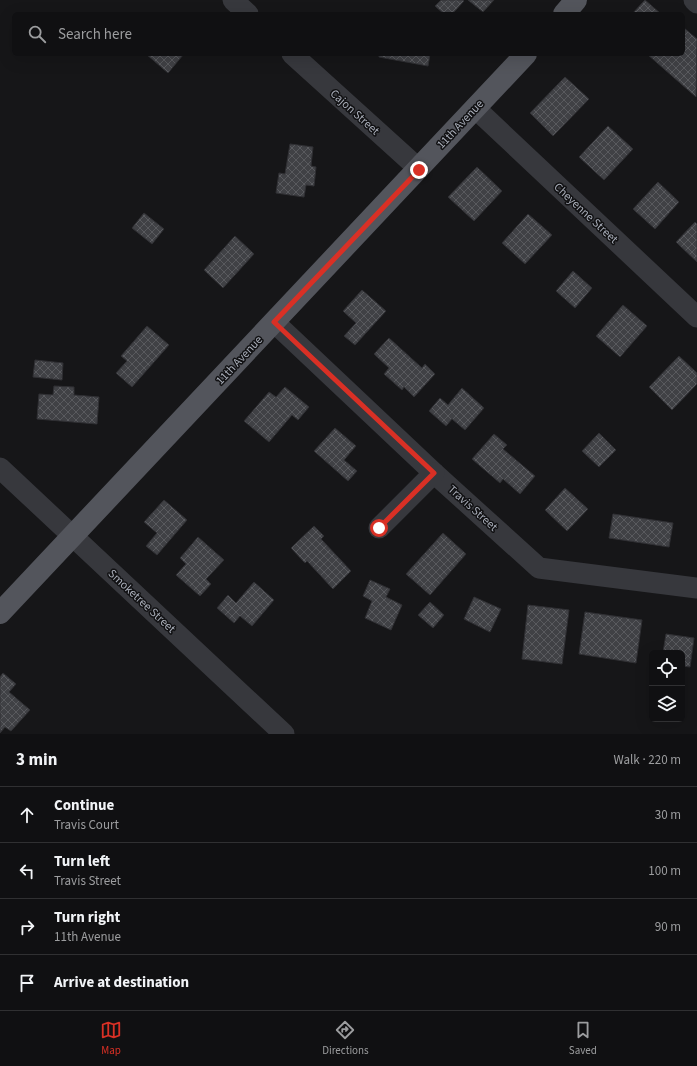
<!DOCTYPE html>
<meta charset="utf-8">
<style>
:root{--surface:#101012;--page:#19191b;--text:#f1f3f6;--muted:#9c9d9f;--line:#303032;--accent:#d93025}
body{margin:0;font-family:"Source Sans 3",sans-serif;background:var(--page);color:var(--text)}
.controls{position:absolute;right:12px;bottom:12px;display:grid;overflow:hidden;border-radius:6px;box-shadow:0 4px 16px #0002}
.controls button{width:36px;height:36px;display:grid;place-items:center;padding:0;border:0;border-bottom:1px solid var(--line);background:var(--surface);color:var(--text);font:20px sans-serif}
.stop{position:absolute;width:12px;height:12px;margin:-9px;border:3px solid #d93025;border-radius:50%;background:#fff}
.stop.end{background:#d93025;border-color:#fff;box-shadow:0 1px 4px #0008}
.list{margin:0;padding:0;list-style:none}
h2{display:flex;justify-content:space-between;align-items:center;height:52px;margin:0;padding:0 16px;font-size:17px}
h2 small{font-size:13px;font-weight:400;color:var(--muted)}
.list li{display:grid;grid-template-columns:26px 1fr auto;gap:12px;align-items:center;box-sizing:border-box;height:56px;padding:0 16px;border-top:1px solid var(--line)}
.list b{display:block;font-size:15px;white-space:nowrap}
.list p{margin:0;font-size:13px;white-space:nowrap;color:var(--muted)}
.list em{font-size:13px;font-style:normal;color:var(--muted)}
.icon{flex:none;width:22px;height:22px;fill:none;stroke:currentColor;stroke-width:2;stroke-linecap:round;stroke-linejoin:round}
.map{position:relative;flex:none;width:697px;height:734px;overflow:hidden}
.search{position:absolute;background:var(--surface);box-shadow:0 4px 16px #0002;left:12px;right:12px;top:12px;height:44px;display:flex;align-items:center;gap:10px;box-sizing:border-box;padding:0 14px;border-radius:6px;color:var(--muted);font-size:15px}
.sheet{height:276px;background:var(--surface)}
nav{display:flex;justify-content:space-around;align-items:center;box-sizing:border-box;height:56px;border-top:1px solid var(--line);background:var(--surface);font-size:11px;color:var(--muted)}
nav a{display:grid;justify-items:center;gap:2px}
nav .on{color:var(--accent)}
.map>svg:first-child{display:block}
</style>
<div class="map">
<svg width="697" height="734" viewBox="0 0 697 734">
<defs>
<pattern id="building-cross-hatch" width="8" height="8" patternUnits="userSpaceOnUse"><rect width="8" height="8" fill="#404145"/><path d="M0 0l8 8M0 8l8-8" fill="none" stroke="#595a5e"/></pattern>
</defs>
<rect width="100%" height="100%" fill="#161618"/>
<g fill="url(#building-cross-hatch)" stroke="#303034">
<path d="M441,0H463L464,1L452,14H444L435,6Z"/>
<path d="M468,0H494L483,12Z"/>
<path d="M645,0L661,14H632Z"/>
<path d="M684,28L697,39L696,97L647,54H683Z"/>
<path d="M146,54H182L183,55L168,73Z"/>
<path d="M379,54H430L428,66L379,57Z"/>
<path d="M565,77L589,99L553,136L530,113Z"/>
<path d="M608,126L633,149L604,180L579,157Z"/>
<path d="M290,144L313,147L311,166L316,167L314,186L306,185L304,197L276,193L279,173L285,174Z"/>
<path d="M477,167L502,191L474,221L448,197Z"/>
<path d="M658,182L679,202L655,229L633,209Z"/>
<path d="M144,213L164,229L152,244L132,228Z"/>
<path d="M528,214L552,235L525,264L502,243Z"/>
<path d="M695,222L697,224V262L676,242Z"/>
<path d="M235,236L254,254L223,288L204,270Z"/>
<path d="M573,271L592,288L575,308L556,291Z"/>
<path d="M362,290L386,311L355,345L344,336L356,323L343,311Z"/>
<path d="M623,305L647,326L620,357L596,336Z"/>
<path d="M147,326L169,345L132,387L116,373L127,361L121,356Z"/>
<path d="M389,338L422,368L425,364L435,374L414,397L404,387L402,390L384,374L389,368L374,354Z"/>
<path d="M679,356L697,373V384L672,410L649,387Z"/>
<path d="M35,360L63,363L62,380L33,377Z"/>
<path d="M54,386L74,387V395L99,397L97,424L37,419L39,394L53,395Z"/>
<path d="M285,387L309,407L298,420L292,415L269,442L244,421L269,392L276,397Z"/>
<path d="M462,388L484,408L465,430L452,419L446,426L429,411L440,398L448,405Z"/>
<path d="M335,428L356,446L344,460L357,471L348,481L314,451Z"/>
<path d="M599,433L616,450L599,467L582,451Z"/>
<path d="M494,434L507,445L503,449L535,476L520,494L503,479L500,483L472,459Z"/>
<path d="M565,488L588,509L567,531L545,510Z"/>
<path d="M164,500L187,520L157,555L146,546L157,533L144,522Z"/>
<path d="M613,514L673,523L669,547L609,538Z"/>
<path d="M314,526L324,536L321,539L351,571L333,589L307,561L305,563L291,548Z"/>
<path d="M443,533L466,554L430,595L406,574Z"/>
<path d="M198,537L224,560L206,579L211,584L200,596L176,575L186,564L180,558Z"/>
<path d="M370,580L390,589L386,597L402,605L391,630L365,618L372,601L363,596Z"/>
<path d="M254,582L274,600L252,626L240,616L234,623L217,608L228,595L236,603Z"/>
<path d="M474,597L501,609L490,632L464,619Z"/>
<path d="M430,602L444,615L433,628L418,615Z"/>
<path d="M528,605L569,610L562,664L522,659Z"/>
<path d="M585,612L642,620L636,663L579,654Z"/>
<path d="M666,634L694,638L690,667L682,666V653H663Z"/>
<path d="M3,673L16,684L9,692L30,710L11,731L5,727L0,733V677Z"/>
</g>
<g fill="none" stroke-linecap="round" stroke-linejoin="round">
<g stroke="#37383d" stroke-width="21">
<path d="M233,0L248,14"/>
<path d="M694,0L697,3"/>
<path d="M292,54L419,169"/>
<path d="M475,108L697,317"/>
<path d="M274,322L434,473L539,568L697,588"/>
<path d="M0,468L284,734"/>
<path d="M379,528L434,473"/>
</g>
<g stroke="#53555c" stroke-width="22">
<path d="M564,14L576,0"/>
<path d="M0,613L526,54"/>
</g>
</g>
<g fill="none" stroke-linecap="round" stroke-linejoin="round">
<path stroke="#d93025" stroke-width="5" d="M379,528L434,473L274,322L419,170"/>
</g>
<g text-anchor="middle" stroke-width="3" stroke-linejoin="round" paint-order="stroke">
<g font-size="12" fill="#a8adb8" stroke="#111113">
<text transform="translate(355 112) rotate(42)" y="4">Cajon Street</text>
<text transform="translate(460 124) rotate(-47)" y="4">11th Avenue</text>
<text transform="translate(586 213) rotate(43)" y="4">Cheyenne Street</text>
<text transform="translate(239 360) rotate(-47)" y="4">11th Avenue</text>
<text transform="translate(473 508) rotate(42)" y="4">Travis Street</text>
<text transform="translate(142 601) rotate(43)" y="4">Smoketree Street</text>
</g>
</g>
</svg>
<div class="controls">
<button><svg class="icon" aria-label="locate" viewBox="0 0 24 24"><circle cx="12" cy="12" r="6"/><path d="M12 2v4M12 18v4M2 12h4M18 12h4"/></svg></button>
<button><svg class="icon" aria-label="layers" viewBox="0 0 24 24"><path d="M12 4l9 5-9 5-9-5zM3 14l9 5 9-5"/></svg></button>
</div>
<div class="stop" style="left:379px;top:528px"></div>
<div class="stop end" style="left:419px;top:170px"></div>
<div class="search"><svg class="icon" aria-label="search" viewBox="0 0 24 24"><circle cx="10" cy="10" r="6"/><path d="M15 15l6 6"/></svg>Search here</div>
</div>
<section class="sheet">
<h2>3 min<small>Walk · 220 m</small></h2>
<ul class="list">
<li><svg class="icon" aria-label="ahead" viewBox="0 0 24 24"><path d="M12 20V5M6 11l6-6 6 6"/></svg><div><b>Continue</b><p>Travis Court</p></div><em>30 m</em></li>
<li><svg class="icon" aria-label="left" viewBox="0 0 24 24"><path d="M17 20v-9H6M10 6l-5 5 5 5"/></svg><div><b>Turn left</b><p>Travis Street</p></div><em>100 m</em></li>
<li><svg class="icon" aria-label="right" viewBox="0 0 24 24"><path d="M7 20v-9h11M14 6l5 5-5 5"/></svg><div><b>Turn right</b><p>11th Avenue</p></div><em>90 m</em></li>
<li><svg class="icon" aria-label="arrive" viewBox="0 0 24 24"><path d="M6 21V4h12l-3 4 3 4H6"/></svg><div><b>Arrive at destination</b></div></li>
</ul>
</section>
<nav>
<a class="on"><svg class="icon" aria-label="map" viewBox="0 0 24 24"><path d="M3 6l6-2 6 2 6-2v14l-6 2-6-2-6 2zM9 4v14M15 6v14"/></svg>Map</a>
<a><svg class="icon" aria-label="directions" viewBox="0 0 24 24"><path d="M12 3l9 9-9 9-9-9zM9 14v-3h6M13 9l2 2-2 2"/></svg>Directions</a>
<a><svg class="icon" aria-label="saved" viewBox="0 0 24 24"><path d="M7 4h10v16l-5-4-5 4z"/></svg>Saved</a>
</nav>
